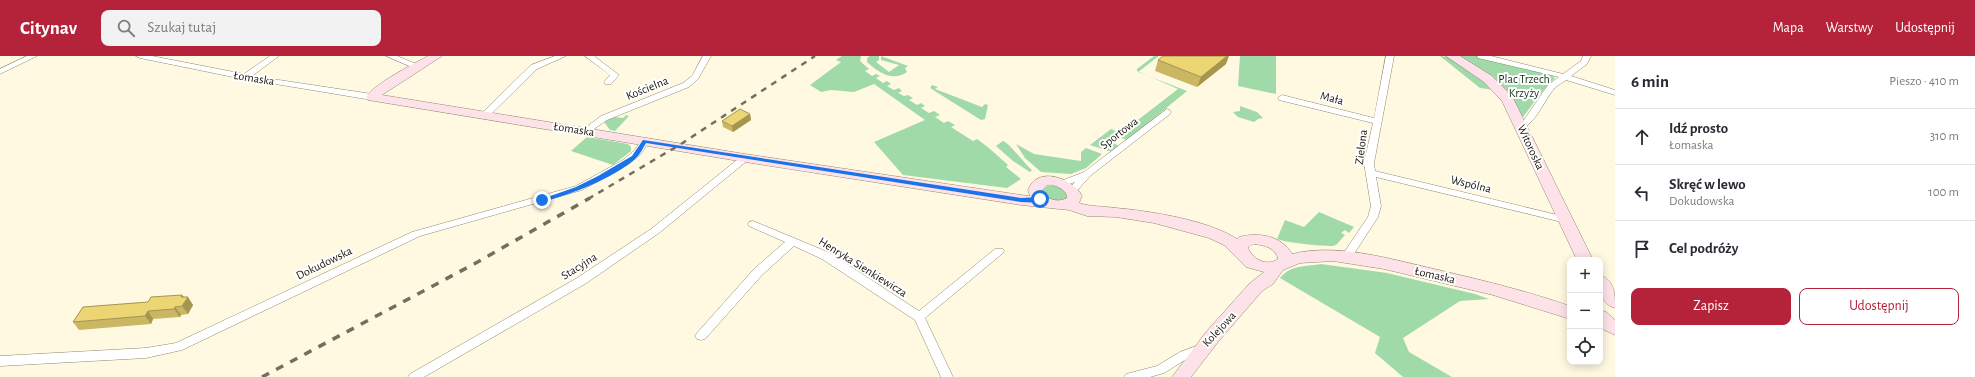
<!DOCTYPE html>
<html lang="pl">
<meta charset="utf-8">
<style>
:root{--surface:#fff;--page:#f2f2f3;--text:#2b2b33;--muted:#7c7c81;--line:#e1e1e2;--accent:#b5233a}
body{margin:0;font-family:"Alegreya Sans",sans-serif;background:var(--page);color:var(--text)}
.controls{position:absolute;right:12px;bottom:12px;display:grid;overflow:hidden;border-radius:8px;box-shadow:0 2px 10px #0003}
.controls button{width:36px;height:36px;display:grid;place-items:center;padding:0;border:0;border-bottom:1px solid var(--line);background:var(--surface);color:var(--text);font:20px sans-serif}
.stop{position:absolute;width:12px;height:12px;margin:-9px;border:3px solid #1a73e8;border-radius:50%;background:#fff}
.stop.end{background:#1a73e8;border-color:#fff;box-shadow:0 1px 4px #0008}
.list{margin:0;padding:0;list-style:none}
h2{display:flex;justify-content:space-between;align-items:center;height:52px;margin:0;padding:0 16px;font-size:17px}
h2 small{font-size:13px;font-weight:400;color:var(--muted)}
.list li{display:grid;grid-template-columns:26px 1fr auto;gap:12px;align-items:center;box-sizing:border-box;height:56px;padding:0 16px;border-top:1px solid var(--line)}
.list b{display:block;font-size:15px;white-space:nowrap}
.list p{margin:0;font-size:13px;white-space:nowrap;color:var(--muted)}
.list em{font-size:13px;font-style:normal;color:var(--muted)}
.actions{display:flex;gap:8px;padding:12px 16px}
.actions a{flex:1;padding:9px 0;border:1px solid var(--accent);border-radius:8px;text-align:center;font-size:14px;color:var(--accent)}
.actions .main{background:var(--accent);color:#fff}
.icon{flex:none;width:22px;height:22px;fill:none;stroke:currentColor;stroke-width:2;stroke-linecap:round;stroke-linejoin:round}
.map{position:relative;flex:none;width:1615px;height:321px;overflow:hidden}
header{display:flex;align-items:center;gap:24px;box-sizing:border-box;height:56px;padding:0 20px;background:var(--accent);color:#fff}
header strong{font-size:19px}
nav{display:flex;gap:22px;margin-inline-start:auto;font-size:14px}
.search{width:280px;height:36px;background:var(--page);display:flex;align-items:center;gap:10px;box-sizing:border-box;padding:0 14px;border-radius:8px;color:var(--muted);font-size:15px}
main{display:flex}
aside{flex:1;background:var(--surface)}
.map>svg:first-child{display:block}
</style>
<header>
<strong>Citynav</strong>
<div class="search"><svg class="icon" aria-label="search" viewBox="0 0 24 24"><circle cx="10" cy="10" r="6"/><path d="M15 15l6 6"/></svg>Szukaj tutaj</div>
<nav><a>Mapa</a><a>Warstwy</a><a>Udostępnij</a></nav>
</header>
<main>
<div class="map">
<svg width="1615" height="321" viewBox="0 0 1615 321">
<rect width="100%" height="100%" fill="#fff9e1"/>
<g fill="#a0daa9">
<path d="M842,0H861L860,5L869,13L865,15L872,20L876,18L880,20L876,22L883,27L887,25L891,28L887,30L894,34L899,32L902,35L898,37L904,40L908,39L913,42L909,44L917,49L921,47L925,50L921,52L929,57L934,55L940,59L935,61L944,67L948,65L955,69L951,71L973,85L977,83L989,92L1008,109L1006,111L1021,123L1007,132L903,119L874,86L925,64L874,28L854,36L831,34L821,36L810,29L841,6L836,4Z"/>
<path d="M869,0H879V4L876,6L889,16L899,9L881,4V0L908,10L905,12L907,16C893,26 879,17 867,6V3Z"/>
<path d="M1154,0H1159L1138,16L1187,35L1127,84L1116,80L1110,85L1119,90L1112,96L1090,89L1111,73L1121,77L1178,33L1137,15V13Z"/>
<path d="M1240,0H1276V38L1238,30Z"/>
<path d="M1440,0C1456,0 1482,23 1494,34L1480,32Z"/>
<path d="M1457,0H1477L1550,17L1555,22L1541,37L1523,61Z"/>
<path d="M932,29L938,31L935,33L982,51L985,48L988,49L985,63L981,64L930,32Z"/>
<path d="M1240,50L1257,56L1263,62L1258,63L1254,66L1238,61L1233,56L1240,55Z"/>
<path d="M626,59L629,60L615,75L610,74L604,66L614,61L623,62Z"/>
<path d="M587,81L628,88L631,91V95L613,109L571,95Z"/>
<path d="M1003,85C1008,86 1026,109 1032,114L1030,116L1013,105L996,90Z"/>
<path d="M1016,88L1034,98L1081,105V96L1086,92L1102,98L1086,112L1071,118L1041,116L1025,102Z"/>
<path d="M1047,130H1057L1066,134L1068,141C1060,149 1049,144 1042,137L1043,133Z"/>
<path d="M1319,156L1354,171L1349,177L1345,174L1341,177L1345,179L1337,188L1333,190C1320,190 1289,187 1277,183L1285,164L1304,171Z"/>
<path d="M1321,208L1387,217L1475,238L1489,243L1460,245L1403,282L1409,296L1452,321H1403L1375,297L1380,281L1280,222C1292,208 1305,211 1321,208Z"/>
</g>
<g fill="none" stroke-linecap="round" stroke-linejoin="round">
<g stroke="#8f896d" stroke-width="1">
<g id="street">
<path d="M27,0H37L0,18V13Z"/>
<path d="M136,0H152L244,18L270,0H279L252,20L372,38L376,41L372,44L233,21L140,2Z"/>
<path d="M386,0H397L421,10L420,12H414Z"/>
<path d="M555,0H566L537,13L488,61H482L481,59L482,57L531,9Z"/>
<path d="M585,0H594L619,19L611,28H605L604,26L610,19Z"/>
<path d="M703,0H711L698,23L689,31L607,64L588,77H582L581,75L601,60L683,27L692,20Z"/>
<path d="M1386,0H1394L1374,107L1375,115L1566,161L1570,162L1571,164L1570,166L1566,167L1376,121L1381,150L1378,161L1350,204H1342L1341,201L1368,161L1371,150L1364,107L1373,67L1279,44L1278,42L1282,39L1374,62Z"/>
<path d="M1477,0H1491L1563,18L1581,5L1583,0H1591L1587,8L1571,20L1615,34V39L1566,24C1562,27 1556,30 1553,34C1545,43 1532,75 1518,72L1517,70L1524,64L1548,29L1559,21L1478,2Z"/>
<path d="M1167,53L1170,54L1171,56L1170,58L1090,120L1076,136H1070L1068,134L1075,126L1064,130L1061,129L1059,127L1061,125L1084,116Z"/>
<path d="M645,82L649,85L641,98L629,108L582,134L420,180L182,294L146,302L0,310V300L146,292L176,287L412,176L576,130L623,104L635,94L642,83Z"/>
<path d="M745,99L748,100L750,102L748,104L659,177L585,228L424,321H408L410,318L577,222L651,173L742,100Z"/>
<path d="M753,165L830,197L919,255L995,193H1003L1004,195L1003,197L925,262L953,321H941L915,264L822,203L794,190L762,219L705,283L701,284L697,283L695,280L697,277L754,213L785,186L749,170L748,168L749,166Z"/>
<path d="M1202,288L1206,289L1208,292L1206,295L1188,302L1164,317L1150,321H1124L1126,318L1157,310L1180,296Z"/>
</g>
</g>
<g stroke="#8f896d" stroke-width="1">
<g id="secondary">
<path d="M428,0H442L382,39L745,98L1021,139L1030,140L1028,134C1037,109 1073,122 1082,140L1079,147C1091,151 1103,150 1116,152C1150,155 1208,164 1237,183L1239,181C1258,176 1281,179 1292,198C1336,187 1386,202 1430,212C1477,223 1524,234 1570,250V263L1493,239L1384,213L1333,205L1300,207L1283,214L1273,228L1262,235L1218,286L1191,321H1172L1206,276L1250,227L1264,216L1246,211L1224,189L1209,182L1154,167L1116,161L1087,160L1069,154L1021,149L745,106L368,44L366,41C375,27 412,9 428,0ZM1047,129C1055,128 1061,132 1066,137L1067,142C1059,147 1045,144 1042,134ZM1254,188C1264,189 1276,192 1278,203C1267,211 1251,203 1248,191Z"/>
<path d="M1446,0H1460L1492,20L1512,40L1593,204H1577L1502,45L1484,26Z"/>
<path d="M1600,219C1615,224 1615,239 1615,252C1600,248 1600,233 1600,219Z"/>
<path d="M1600,254L1606,256L1615,264V279L1600,272Z"/>
</g>
</g>
<use href="#street" fill="#fff" fill-rule="evenodd"/>
<use href="#secondary" fill="#fee2ea" fill-rule="evenodd"/>
<path stroke="#736f5f" stroke-width="2.5" stroke-dasharray="6 6" stroke-linecap="butt" d="M588,143L681,88L815,0"/>
<path stroke="#736f5f" stroke-width="3.5" stroke-dasharray="8 8" stroke-linecap="butt" d="M262,321L474,208L590,142"/>
</g>
<g fill="#cbb763">
<path d="M1158,4L1226,8L1197,31L1155,15Z"/>
<path d="M750,58L751,64L733,76L723,71L722,65Z"/>
<path d="M182,239L184,241L193,249L188,258L181,259L180,261L153,263L151,268L79,274L73,266Z"/>
</g>
<g fill="#a59550">
<path d="M1227,0H1229L1226,8L1197,31L1201,21Z"/>
<path d="M750,58L751,64L733,76L732,70Z"/>
<path d="M182,239L186,244L188,241L193,249L188,258L182,250L181,241Z"/>
<path d="M175,251L181,259L180,261L174,253Z"/>
<path d="M148,255L153,263L151,268L145,260Z"/>
</g>
<g fill="#ecd573" stroke="#a59550">
<path d="M1163,0H1227L1201,21L1158,4Z"/>
<path d="M740,53L750,58L732,70L722,65Z"/>
<path d="M182,239L181,241H188L182,250L175,251L174,253L148,255L145,260L73,266L83,251L148,246L151,241Z"/>
</g>
<path fill="#1a73e8" d="M643,84L1021,142L1040,141L1045,145L1042,147L1021,146L646,87C643,92 640,99 635,103C612,123 572,138 542,146L539,144L576,131L598,120L632,100Z"/>
<g text-anchor="middle" stroke-width="4" stroke-linejoin="round" paint-order="stroke">
<g font-size="12" fill="#18150a" stroke="#fff">
<text transform="translate(254 22) rotate(9)" y="4">Łomaska</text>
<text transform="translate(647 32) rotate(-22)" y="4">Kościelna</text>
<text transform="translate(1332 42) rotate(14)" y="4">Mała</text>
<text transform="translate(574 73) rotate(9)" y="4">Łomaska</text>
<text transform="translate(1119 77) rotate(-38)" y="4">Sportowa</text>
<text transform="translate(1361 91) rotate(-83)" y="4">Zielona</text>
<text transform="translate(1531 91) rotate(65)" y="4">Witoroska</text>
<text transform="translate(1471 128) rotate(14)" y="4">Wspólna</text>
<text transform="translate(324 207) rotate(-26)" y="4">Dokudowska</text>
<text transform="translate(579 210) rotate(-32)" y="4">Stacyjna</text>
<text transform="translate(863 211) rotate(32)" y="4">Henryka Sienkiewicza</text>
<text transform="translate(1435 219) rotate(13)" y="4">Łomaska</text>
<text transform="translate(1219 273) rotate(-47)" y="4">Kolejowa</text>
</g>
<g font-size="12" fill="#14351b" stroke="#fff">
<text x="1524" y="27">Plac Trzech<tspan x="1524" dy="14">Krzyży</tspan></text>
</g>
</g>
</svg>
<div class="controls">
<button>+</button>
<button>−</button>
<button><svg class="icon" aria-label="locate" viewBox="0 0 24 24"><circle cx="12" cy="12" r="6"/><path d="M12 2v4M12 18v4M2 12h4M18 12h4"/></svg></button>
</div>
<div class="stop" style="left:1040px;top:143px"></div>
<div class="stop end" style="left:542px;top:144px"></div>
</div>
<aside>
<h2>6 min<small>Pieszo · 410 m</small></h2>
<ul class="list">
<li><svg class="icon" aria-label="ahead" viewBox="0 0 24 24"><path d="M12 20V5M6 11l6-6 6 6"/></svg><div><b>Idź prosto</b><p>Łomaska</p></div><em>310 m</em></li>
<li><svg class="icon" aria-label="left" viewBox="0 0 24 24"><path d="M17 20v-9H6M10 6l-5 5 5 5"/></svg><div><b>Skręć w lewo</b><p>Dokudowska</p></div><em>100 m</em></li>
<li><svg class="icon" aria-label="arrive" viewBox="0 0 24 24"><path d="M6 21V4h12l-3 4 3 4H6"/></svg><div><b>Cel podróży</b></div></li>
</ul>
<div class="actions"><a class="main">Zapisz</a><a>Udostępnij</a></div>
</aside>
</main>
